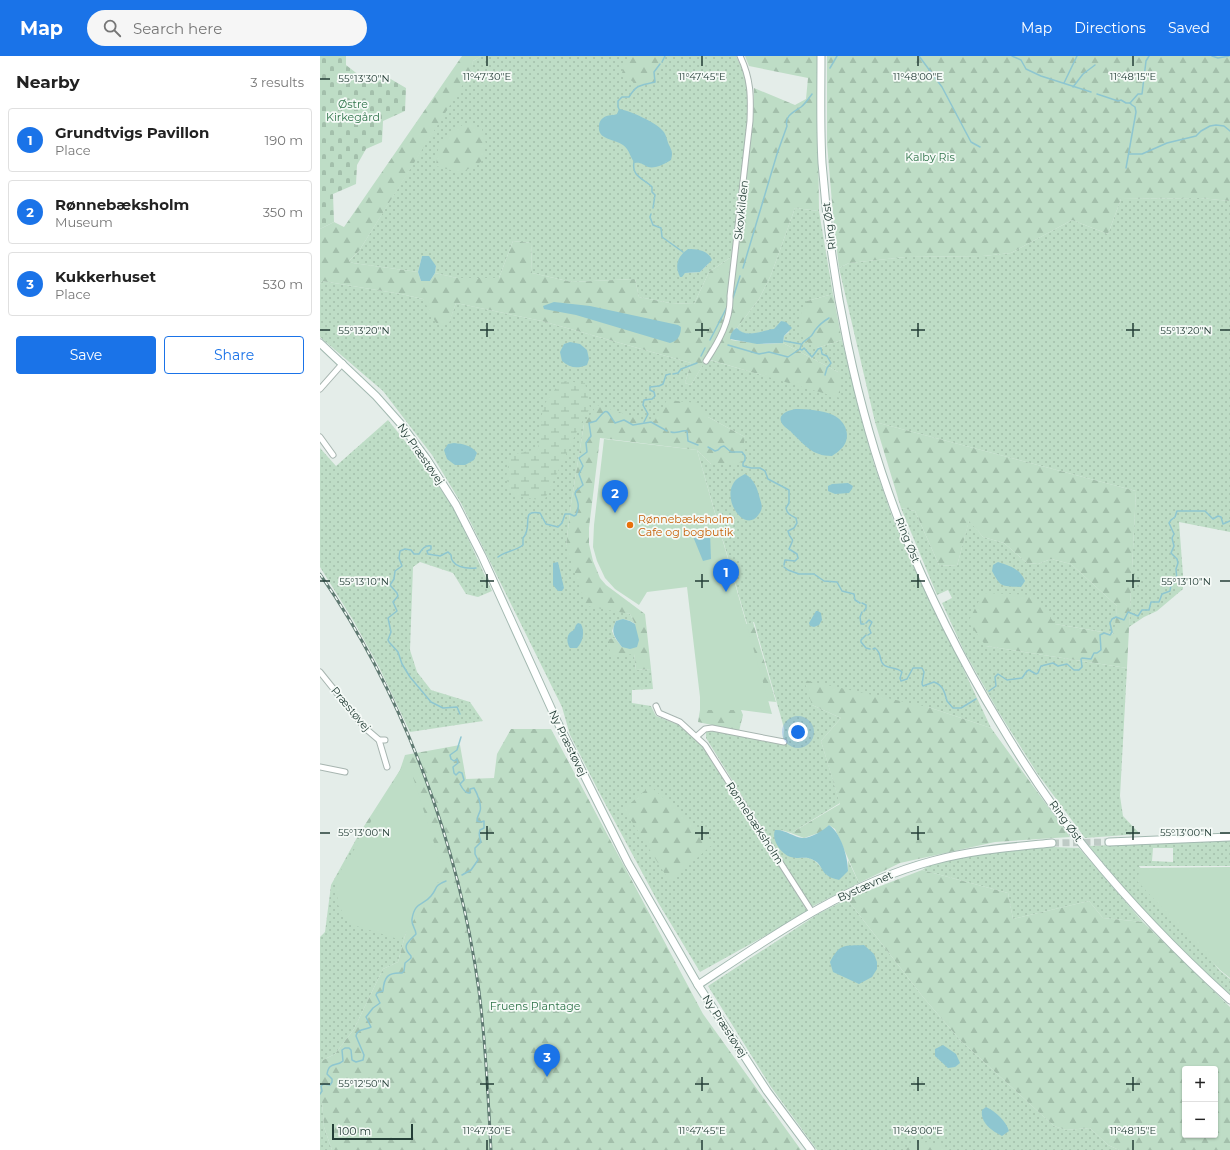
<!DOCTYPE html>
<meta charset="utf-8">
<style>
:root{--surface:#fff;--page:#f6f6f6;--text:#222;--muted:#767676;--line:#e0e0e0;--accent:#1a73e8}
body{margin:0;font-family:Montserrat,sans-serif;background:var(--page);color:var(--text)}
.controls{position:absolute;right:12px;bottom:12px;display:grid;overflow:hidden;border-radius:4px;box-shadow:0 1px 3px #0004}
.controls button{width:36px;height:36px;display:grid;place-items:center;padding:0;border:0;border-bottom:1px solid var(--line);background:var(--surface);color:var(--text);font:20px sans-serif}
.scale{position:absolute;left:12px;bottom:10px;width:81px;box-sizing:border-box;padding-left:4px;border:2px solid #243e37;border-top:0;font-size:11px;line-height:14px;white-space:nowrap;color:#243e37;-webkit-text-stroke:3px #f5faf7;paint-order:stroke}
.you{position:absolute;left:478px;top:676px;width:14px;height:14px;margin:-10px;border:3px solid #fff;border-radius:50%;background:#1a73e8;box-shadow:0 0 0 6px #1a73e833}
.badge{display:grid;place-items:center;width:26px;height:26px;border-radius:50%;background:var(--accent);color:#fff;font-size:13px;font-weight:700}
.pin{position:absolute;translate:-50% -33px;filter:drop-shadow(0 1px 2px #0008)}
.pin::after{content:'';position:absolute;top:21px;width:14px;height:12px;background:inherit;clip-path:polygon(0 0,100% 0,50% 100%)}
.list{margin:0;padding:0;list-style:none}
h2{display:flex;justify-content:space-between;align-items:center;height:52px;margin:0;padding:0 16px;font-size:17px}
h2 small{font-size:13px;font-weight:400;color:var(--muted)}
.list li{display:grid;grid-template-columns:26px 1fr auto;gap:12px;align-items:center;box-sizing:border-box;height:64px;margin:0 8px 8px;padding:0 8px;border:1px solid var(--line);border-radius:4px}
.list b{display:block;font-size:15px;white-space:nowrap}
.list p{margin:0;font-size:13px;white-space:nowrap;color:var(--muted)}
.list em{font-size:13px;font-style:normal;color:var(--muted)}
.actions{display:flex;gap:8px;padding:12px 16px}
.actions a{flex:1;padding:9px 0;border:1px solid var(--accent);border-radius:4px;text-align:center;font-size:14px;color:var(--accent)}
.actions .main{background:var(--accent);color:#fff}
.icon{flex:none;width:22px;height:22px;fill:none;stroke:currentColor;stroke-width:2;stroke-linecap:round;stroke-linejoin:round}
.map{position:relative;flex:none;width:910px;height:1094px;overflow:hidden}
header{display:flex;align-items:center;gap:24px;box-sizing:border-box;height:56px;padding:0 20px;background:var(--accent);color:#fff}
header strong{font-size:19px}
nav{display:flex;gap:22px;margin-inline-start:auto;font-size:14px}
.search{width:280px;height:36px;background:var(--page);display:flex;align-items:center;gap:10px;box-sizing:border-box;padding:0 14px;border-radius:22px;color:var(--muted);font-size:15px}
main{display:flex}
aside{flex:1;background:var(--surface)}
.map>svg:first-child{display:block}
</style>
<header>
<strong>Map</strong>
<div class="search"><svg class="icon" aria-label="search" viewBox="0 0 24 24"><circle cx="10" cy="10" r="6"/><path d="M15 15l6 6"/></svg>Search here</div>
<nav><a>Map</a><a>Directions</a><a>Saved</a></nav>
</header>
<main>
<aside>
<h2>Nearby<small>3 results</small></h2>
<ul class="list">
<li><span class="badge">1</span><div><b>Grundtvigs Pavillon</b><p>Place</p></div><em>190 m</em></li>
<li><span class="badge">2</span><div><b>Rønnebæksholm</b><p>Museum</p></div><em>350 m</em></li>
<li><span class="badge">3</span><div><b>Kukkerhuset</b><p>Place</p></div><em>530 m</em></li>
</ul>
<div class="actions"><a class="main">Save</a><a>Share</a></div>
</aside>
<div class="map">
<svg width="910" height="1094" viewBox="0 0 910 1094">
<defs>
<pattern id="grass-dots" width="8" height="8" patternUnits="userSpaceOnUse"><rect width="8" height="8" fill="#beddc6"/><path d="M2 2h.1M6 6h.1" fill="none" stroke="#a3bfab" stroke-width="1.8" stroke-linecap="round"/></pattern>
<pattern id="forest-firs" width="22" height="20" patternUnits="userSpaceOnUse"><rect width="22" height="20" fill="#beddc6"/><path d="M5 1l3.5 6h-7zM16 11l3.5 6h-7z" fill="#a3bfab"/></pattern>
<pattern id="wetland-marsh" width="20" height="14" patternUnits="userSpaceOnUse"><rect width="20" height="14" fill="#beddc6"/><path d="M1 5h8M5 5V1M11 12h8M15 12V8" fill="none" stroke="#a3bfab"/></pattern>
<pattern id="cemetery-stones" width="16" height="16" patternUnits="userSpaceOnUse"><rect width="16" height="16" fill="#beddc6"/><path d="M2 7V4a2 2 0 0 1 4 0v3zM10 15v-3a2 2 0 0 1 4 0v3z" fill="#a3bfab"/></pattern>
</defs>
<rect width="100%" height="100%" fill="#e4ede9"/>
<g fill="url(#grass-dots)" fill-rule="evenodd">
<path d="M161,0H416L427,23L429,38L428,64L414,199L389,216L374,248L350,247L319,241L315,223L252,226L212,217L211,187L193,185L179,222H137L115,217L116,210L102,200L98,216L33,207L29,205L39,195L151,14L153,5ZM358,205L388,208L380,216L365,217L363,218L358,216Z"/>
<path d="M880,142L910,145V476L859,466L863,519V533L837,555L824,561L809,571L816,435L555,366L519,212L529,207L586,201L663,200L691,197L752,164L788,178L801,143Z"/>
<path d="M475,152L499,155L513,238L487,245L497,292L522,284L541,362L554,408L573,463L671,672L608,651L492,649L521,662L501,685L520,747L471,777L461,774L476,802C494,800 497,806 507,819L528,815V804L539,827L491,851L386,682V676L392,674L463,687L464,672L434,566L427,568L377,394L391,408L425,381L388,361L333,367L264,368L251,448L246,490L294,554L310,558L315,568C309,563 304,563 296,565L292,575L295,582L287,583L314,598L316,614L331,613L333,633L312,634V647L331,650L336,660L359,669L383,691L488,856L380,916L339,848L280,738L250,679L242,651L141,447L112,399L63,335L0,281V228L2,225L81,238L103,243L129,266L136,247L222,265L371,307L365,327L371,329L386,303L446,320L520,317L463,287L464,280L469,276L461,265L454,274C442,274 426,284 417,272L439,243L451,219Z"/>
<path d="M68,364L101,405L135,454L172,535L158,541L146,538L133,517L100,506L93,511L90,594L97,616L111,634L150,646L163,665L90,676L59,611L33,564L0,511V392L16,410Z"/>
<path d="M581,452L595,455L619,509L637,510L649,464L663,481L684,487L707,507L718,508L731,503L751,508L797,550L795,578L735,568L666,590L807,612L800,740L803,760L820,778L765,782L717,717L678,655L644,595L622,547L632,542L628,534L617,539Z"/>
<path d="M39,778L94,846L78,906L63,913L34,973L15,998L3,1004L0,1008V881L5,876L11,829Z"/>
<path d="M910,784V810H819L899,914L910,923V940L857,892L804,832L769,790ZM833,792H853V806L832,805Z"/>
<path d="M733,791L759,792L823,866L783,862L769,845L693,863L688,837L602,814L613,807L680,794Z"/>
<path d="M527,843L603,941L640,984L734,1070L746,1074L770,1072L788,1089L799,1094H497L451,1031L388,930L498,858Z"/>
<path d="M2,1045L4,1071L12,1094H0V1049Z"/>
</g>
<g fill="url(#forest-firs)" fill-rule="evenodd">
<path d="M142,0H161L153,5L152,14L39,195L29,205L33,207L98,216L101,225H110L115,217L137,222H179L193,185L211,187L212,217L252,226L315,223L319,241L350,247L374,248L389,216L414,199L408,257L394,290L371,329L365,327L371,307L222,265L136,247L129,267H116L103,243L81,238L2,225L0,228V173L14,166L24,171Z"/>
<path d="M308,0H338L342,6L334,16L335,26L318,30L302,17Z"/>
<path d="M425,0H497L499,155L475,152L451,219L439,243L417,272L414,273L411,284L445,288L463,287L520,317V342L387,303C398,283 413,264 412,240L433,64L434,32L475,49L486,43L488,22L429,10Z"/>
<path d="M507,0H910V145L880,142L801,143L788,178L752,164L691,197L663,200L586,201L529,207L519,212L514,170L507,88Z"/>
<path d="M145,67L162,73L166,88L161,106L141,117L116,110L119,87Z"/>
<path d="M513,238L522,284L497,292L484,284L478,264L487,245Z"/>
<path d="M347,344L378,347L388,361L425,381L420,408H391L377,394L280,382L269,472V488L273,505L280,522L286,529L325,558L331,613L316,614L314,598L291,600L287,583L295,582L302,591L315,568L310,558L266,550L246,490L251,448L264,368L277,349L333,367Z"/>
<path d="M555,366L816,435L807,612L666,590L648,566L663,537L714,539L735,568L794,578L797,550L751,508L731,503L718,508L707,507L684,487L663,481L649,465L637,510L619,509L595,455L581,452Z"/>
<path d="M433,566L456,646L446,645L420,570Z"/>
<path d="M484,624L608,651L671,672L750,781L675,786L580,807L539,827L515,773L509,769L504,775L484,782L471,777L520,748L501,685L521,662L492,649Z"/>
<path d="M380,654H421L423,659L419,675L378,666Z"/>
<path d="M191,673H231L383,958L481,1094H12L4,1071L2,1046L0,1049V1007L3,1004L15,998L34,973L63,913L78,906L94,846L39,778L80,714L85,699L140,689L146,723L174,722L177,698Z"/>
<path d="M330,730L394,787L350,826L304,753Z"/>
<path d="M602,814L688,837L693,863L769,845L783,862L823,866L910,951V1094H799L788,1089L770,1072L746,1074L734,1070L640,984L603,941L527,843ZM865,1013H895V1079H865Z"/>
<path d="M608,1086L621,1089L630,1094H583L594,1088Z"/>
</g>
<path fill="url(#wetland-marsh)" d="M241,325L265,327L270,352L258,373L224,445L192,439L186,422L190,399L218,393L223,350Z"/>
<path fill="url(#cemetery-stones)" d="M0,0H26V9L49,27L69,22L86,32L85,55L63,65L62,86L46,93L37,109L36,128L13,138L14,166L0,173Z"/>
<g fill="#beddc6">
<path d="M284,383L377,394L452,658L421,654H380V641L367,531L327,536L319,549L295,533L285,522L277,505L273,491L274,469Z"/>
<path d="M87,702L115,790L122,820L81,884L30,868L18,849L16,822L41,783Z"/>
<path d="M910,811V922L900,914L817,825L820,812Z"/>
</g>
<g fill="#8ec6d0">
<path d="M299,53C309,54 337,67 343,75C347,80 347,85 349,89C352,95 353,97 351,104C345,108 335,113 328,111C323,109 321,106 315,107C310,102 310,94 303,89C295,83 277,84 279,70C279,67 280,64 283,62C288,58 293,60 297,58Z"/>
<path d="M368,193C377,193 388,194 392,204L380,216L365,217L362,221H360C354,209 358,200 368,193Z"/>
<path d="M102,200H109L116,210L115,217L110,225H101L98,216Z"/>
<path d="M234,246L270,250L358,269L361,271C361,279 358,285 350,287L256,259L224,253L223,250Z"/>
<path d="M461,265L466,266L472,272L464,280L463,287L437,288L410,283C410,279 413,273 417,272C426,283 442,274 454,273Z"/>
<path d="M250,286L260,288L267,294L269,303L267,309C257,313 250,312 242,305L240,296L244,288Z"/>
<path d="M475,353C487,353 502,354 513,359C526,365 532,381 522,392C519,395 515,398 512,400C492,400 485,389 472,377C470,374 467,373 465,371C454,360 466,355 475,353Z"/>
<path d="M134,387C143,388 151,389 157,397L154,404L145,409H135L127,403L124,394L128,388Z"/>
<path d="M425,418C435,424 437,432 440,443C442,449 443,453 439,458C425,480 398,440 417,423C419,421 422,420 425,418Z"/>
<path d="M528,427L533,430L532,433L529,437L515,438L508,435V430L512,428Z"/>
<path d="M390,476L391,503L383,505L372,478Z"/>
<path d="M238,506L244,532L242,535H238L233,529V507Z"/>
<path d="M678,506C689,510 700,512 705,525L701,531C682,530 681,532 672,515L673,509Z"/>
<path d="M496,555H498L501,557L502,564L499,569L494,571L490,570L489,567Z"/>
<path d="M303,563L310,565L315,568L319,584L317,591L310,593L302,591C295,581 290,577 296,565Z"/>
<path d="M258,567L261,568C265,576 263,586 257,592H250C246,586 246,577 254,574L256,569Z"/>
<path d="M509,769C521,777 528,801 528,815L519,824C516,823 510,822 507,819C502,816 501,808 495,805C485,799 481,804 471,801C462,799 451,784 455,774C465,773 473,781 483,782C491,782 504,774 509,769Z"/>
<path d="M544,889L554,898L557,906V913L552,921L539,928L513,916L510,906C520,887 524,890 544,889Z"/>
<path d="M623,989L636,998L640,1007L635,1011L628,1012L615,1000V993Z"/>
<path d="M666,1051C675,1055 686,1065 689,1075L682,1080C672,1075 660,1067 662,1054Z"/>
</g>
<g fill="none" stroke-linecap="round" stroke-linejoin="round">
<g stroke="#8ec6d0" stroke-width="1.5">
<path d="M599,0L622,31L651,86L660,91"/>
<path d="M692,0L701,4L706,13L721,20L771,36"/>
<path d="M892,0L898,2L909,0"/>
<path d="M342,6L345,0"/>
<path d="M510,12L517,0"/>
<path d="M744,27L757,0"/>
<path d="M753,31L763,18L775,9"/>
<path d="M777,38L798,45L801,44L806,47H810L818,38H822L826,5L829,0"/>
<path d="M299,53L298,51V45L302,41H309C317,28 320,30 335,26L334,16L340,8"/>
<path d="M809,98H822L847,87L876,80L881,75L890,70L896,69L904,70L910,75"/>
<path d="M314,106C311,121 325,123 332,131V136L335,139L333,152"/>
<path d="M806,112L816,56L815,51L812,49L810,47"/>
<path d="M331,158L330,161L333,169L341,172L342,181L363,196"/>
<path d="M423,212L457,98L467,70C464,60 474,56 481,51C485,48 489,42 492,38"/>
<path d="M413,242L420,220"/>
<path d="M390,284L407,251"/>
<path d="M464,285L481,288"/>
<path d="M408,289L439,298L449,296L468,301L480,293C482,285 485,285 490,281C493,279 494,275 496,273C500,268 504,265 509,262"/>
<path d="M480,293L482,294L484,292L492,301L498,293L501,292L502,298L507,300L511,307L507,312L505,319"/>
<path d="M381,300L385,292"/>
<path d="M353,318L358,317L361,313L377,307"/>
<path d="M324,366L328,358L323,349L324,344L332,343L335,340L334,336L330,334V331L339,330L343,328L346,319L350,318"/>
<path d="M351,376C357,378 361,374 367,375L368,385L378,389"/>
<path d="M388,391L395,395L398,394L401,391L404,390L411,396H422L425,400V404L423,407V410L431,412H440L445,415L448,423L469,434V447L466,452C467,458 470,459 476,462L477,467L474,472L468,475C471,488 476,478 469,493L477,498L478,502L475,505L465,504L464,509"/>
<path d="M178,501C185,495 196,495 203,489V482C214,470 199,453 220,457L226,468L238,471L242,467L245,458H250L254,460L256,459C260,450 258,446 255,438L256,435L263,429L259,418L263,410L259,402L267,396L266,387L271,380L269,367L276,365C288,350 286,354 295,367L304,364L313,369L331,366L347,375"/>
<path d="M464,511L468,514L479,518H494L504,525L517,526L522,535L534,538L535,544L540,547"/>
<path d="M542,547L546,549V552L544,555"/>
<path d="M542,556L540,561L541,568H544"/>
<path d="M546,567L549,564L552,566L549,572L551,577L548,579"/>
<path d="M546,579L541,584V586L546,592L550,593"/>
<path d="M553,593L555,592C563,598 558,604 564,609C569,613 577,611 582,616L580,622L581,625L587,623L593,612H602L604,616L602,628L603,630L614,626C623,629 625,637 627,645L633,652H641L656,643"/>
<path d="M669,635L676,630L675,621L678,618L687,624L702,622L707,615L709,614L716,618L718,617L721,610L733,607L738,610L747,608L754,614H759L762,611L761,603L762,602L771,603L774,597H777L781,594L780,579L784,577L790,579L792,576L790,567L792,563L796,561L804,564L808,556L818,560L822,554H829L831,546H839L842,538L850,535L851,529L857,525L856,513L858,507L857,503L851,497L854,490L852,482L854,478L849,467L851,464L855,461L857,455H885L893,463L898,460L901,461L903,468L910,465"/>
<path d="M140,658L137,651L123,652L111,646L90,621L82,608L78,596L69,586L68,584L71,576L68,562L77,555L73,546L78,540L77,537L70,529L74,523L75,515L82,510L79,502L80,495L85,493L91,494L94,498H99C102,493 105,489 111,490V493L107,495L108,498L120,500L128,496L131,499C131,511 146,513 156,512"/>
<path d="M141,681L137,694L130,699L131,703L134,705L137,703L138,707L133,711L134,717L136,719L139,716L142,717L144,724L140,728C142,732 145,738 150,737V733L154,732C157,737 162,749 160,755C159,759 157,760 157,765L161,766L164,765V772L160,774C158,780 160,781 161,786L155,792V798L158,804L151,814L142,819"/>
<path d="M0,1038L2,1035L1,1030L4,1028L10,1029L12,1026V1023L7,1018C9,1005 17,1011 23,1005L22,994L25,992H29L31,994L32,1004L36,1006L43,1004L44,999L36,980C37,973 45,974 51,971L46,961L53,952L60,947L56,939L57,937L63,935C64,921 68,916 82,917L84,915L85,907L91,902V900C81,890 88,886 96,878C96,873 91,869 92,863C95,845 103,850 111,840C118,832 113,830 126,825"/>
</g>
<path stroke="#becac5" stroke-width="7" stroke-dasharray="7 3.5" stroke-linecap="butt" d="M732,787L789,786"/>
<g stroke="#a7b5b0" stroke-width="7">
<g id="street">
<path d="M386,305C399,285 411,264 410,240L430,65C431,40 431,23 420,0"/>
<path d="M0,333L23,307"/>
<path d="M0,381L13,399"/>
<path d="M0,616L45,672L59,684H65"/>
<path d="M336,650L339,657L360,666L385,689L492,856"/>
<path d="M377,680L385,673L392,672L464,686"/>
<path d="M59,684L67,711"/>
<path d="M0,711L25,716"/>
</g>
</g>
<g stroke="#a3b9b1" stroke-width="9">
<g id="secondary">
<path d="M501,0C501,35 500,71 502,107C511,226 536,354 579,465C607,535 640,602 679,666C705,710 734,754 766,793C810,847 858,897 910,944"/>
<path d="M0,287L56,340L80,367L106,402L136,449L162,500L236,663L308,807L378,929L447,1035L491,1094"/>
<path d="M789,786L910,781"/>
<path d="M378,929C452,880 526,828 612,805C652,794 692,791 732,787"/>
</g>
</g>
<use href="#street" stroke="#fff" stroke-width="5"/>
<use href="#secondary" stroke="#fff" stroke-width="7"/>
<g stroke="#5f7a72" stroke-width="3">
<path id="rail" d="M0,518C84,639 139,789 159,935C166,988 168,1041 171,1094"/>
</g>
<use href="#rail" stroke="#f5faf7" stroke-width="1.5" stroke-dasharray="4.5" stroke-linecap="butt"/>
</g>
<path fill="none" stroke="#243e37" stroke-width="1.5" d="M167,0V10M382,0V10M598,0V10M813,0V10M0,23H10M167,267V281M382,267V281M598,267V281M813,267V281M0,274H10M160,274H174M375,274H389M591,274H605M806,274H820M900,274H910M167,518V532M382,518V532M598,518V532M813,518V532M0,525H10M160,525H174M375,525H389M591,525H605M806,525H820M900,525H910M167,770V784M382,770V784M598,770V784M813,770V784M0,777H10M160,777H174M375,777H389M591,777H605M806,777H820M900,777H910M167,1021V1035M382,1021V1035M598,1021V1035M813,1021V1035M0,1028H10M160,1028H174M375,1028H389M591,1028H605M806,1028H820M167,1084V1094M382,1084V1094M598,1084V1094M813,1084V1094"/>
<circle fill="#e8710a" stroke="#f5faf7" stroke-width="1.5" cx="310" cy="469" r="4"/>
<g text-anchor="middle" stroke-width="3.5" stroke-linejoin="round" paint-order="stroke">
<g font-size="11" fill="#2f744a" stroke="#f5faf7">
<text x="33" y="52">Østre<tspan x="33" dy="13">Kirkegård</tspan></text>
<text x="610" y="105">Kalby Ris</text>
<text x="215" y="954">Fruens Plantage</text>
</g>
<g font-size="11" fill="#243e37" stroke="#f5faf7">
<text transform="translate(421 154) rotate(-84)" y="4">Skovkilden</text>
<text transform="translate(509 170) rotate(-97)" y="4">Ring Øst</text>
<text transform="translate(101 398) rotate(55)" y="4">Ny Præstøvej</text>
<text transform="translate(588 484) rotate(68)" y="4">Ring Øst</text>
<text transform="translate(31 653) rotate(50)" y="4">Præstøvej</text>
<text transform="translate(248 687) rotate(64)" y="4">Ny Præstøvej</text>
<text transform="translate(746 765) rotate(54)" y="4">Ring Øst</text>
<text transform="translate(435 767) rotate(57)" y="4">Rønnebæksholm</text>
<text transform="translate(545 830) rotate(-24)" y="4">Bystævnet</text>
<text transform="translate(405 970) rotate(57)" y="4">Ny Præstøvej</text>
</g>
<g font-size="11" fill="#c56008" stroke="#f5faf7" text-anchor="start">
<text x="318" y="467">Rønnebæksholm<tspan x="318" dy="13">Cafe og bogbutik</tspan></text>
</g>
</g>
<g font-size="10" text-anchor="middle" fill="#243e37" stroke="#f5faf7" stroke-width="3.5" stroke-linejoin="round" paint-order="stroke">
<text x="167" y="24">11°47'30"E</text>
<text x="382" y="24">11°47'45"E</text>
<text x="598" y="24">11°48'00"E</text>
<text x="813" y="24">11°48'15"E</text>
<text x="44" y="26">55°13'30"N</text>
<text x="44" y="278">55°13'20"N</text>
<text x="866" y="278">55°13'20"N</text>
<text x="44" y="529">55°13'10"N</text>
<text x="866" y="529">55°13'10"N</text>
<text x="44" y="780">55°13'00"N</text>
<text x="866" y="780">55°13'00"N</text>
<text x="44" y="1031">55°12'50"N</text>
<text x="167" y="1078">11°47'30"E</text>
<text x="382" y="1078">11°47'45"E</text>
<text x="598" y="1078">11°48'00"E</text>
<text x="813" y="1078">11°48'15"E</text>
</g>
</svg>
<div class="controls">
<button>+</button>
<button>−</button>
</div>
<div class="scale">100 m</div>
<div class="you"></div>
<div class="pin badge" style="left:406px;top:536px">1</div>
<div class="pin badge" style="left:295px;top:457px">2</div>
<div class="pin badge" style="left:227px;top:1021px">3</div>
</div>
</main>
